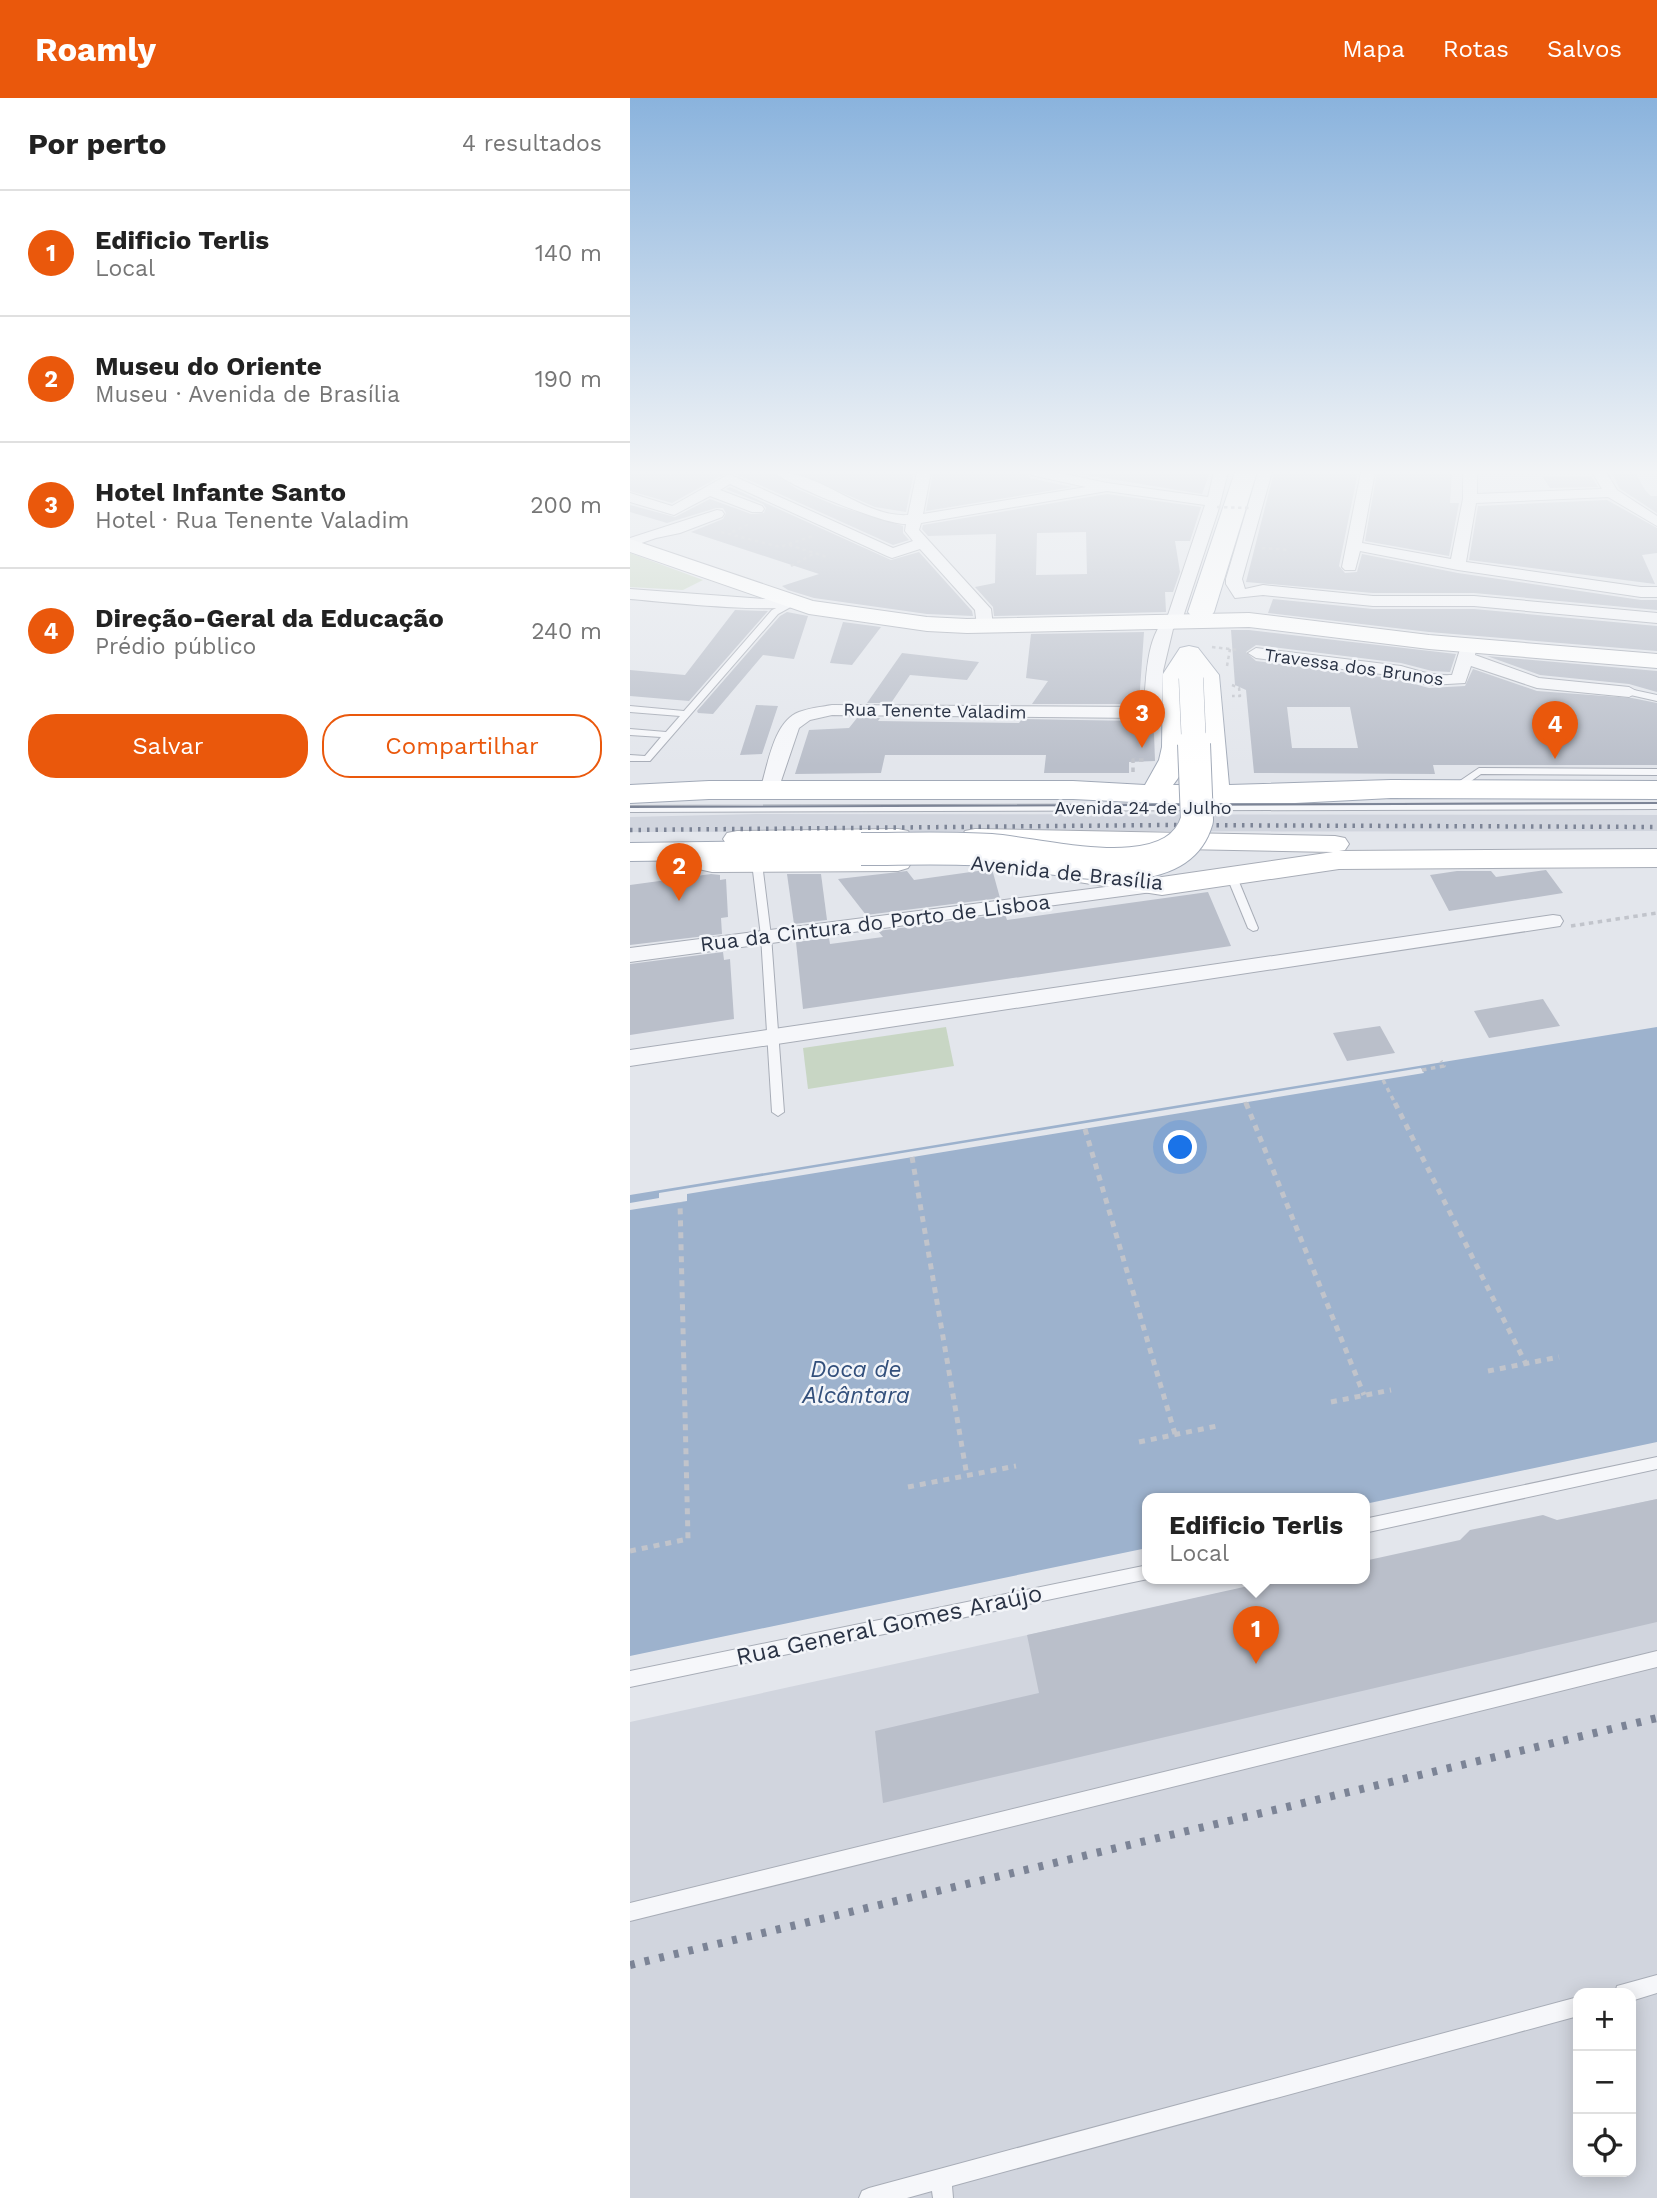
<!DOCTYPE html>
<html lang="pt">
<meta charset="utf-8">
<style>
:root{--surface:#fff;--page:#f2f2f2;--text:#222;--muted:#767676;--line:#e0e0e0;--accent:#ea580c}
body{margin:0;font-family:"Work Sans",sans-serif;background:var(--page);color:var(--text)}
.controls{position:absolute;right:21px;bottom:21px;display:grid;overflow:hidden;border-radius:14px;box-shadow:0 4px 18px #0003}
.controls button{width:63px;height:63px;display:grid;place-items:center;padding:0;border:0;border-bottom:2px solid var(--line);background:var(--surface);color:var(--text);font:35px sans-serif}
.you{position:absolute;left:551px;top:1050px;width:24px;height:24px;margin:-18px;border:5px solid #fff;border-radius:50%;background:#1a73e8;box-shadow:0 0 0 10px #1a73e833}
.badge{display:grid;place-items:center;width:46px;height:46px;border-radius:50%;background:var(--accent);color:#fff;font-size:23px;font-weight:700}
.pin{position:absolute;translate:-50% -58px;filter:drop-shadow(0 2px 4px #0008)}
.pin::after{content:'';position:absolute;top:37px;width:24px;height:21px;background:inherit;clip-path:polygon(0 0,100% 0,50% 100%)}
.popup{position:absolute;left:512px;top:1395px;width:228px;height:91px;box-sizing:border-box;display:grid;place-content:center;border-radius:14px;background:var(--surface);filter:drop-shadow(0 2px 5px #0005);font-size:23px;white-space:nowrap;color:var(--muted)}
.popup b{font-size:26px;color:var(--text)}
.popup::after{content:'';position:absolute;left:50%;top:100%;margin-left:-14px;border:14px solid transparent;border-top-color:var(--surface)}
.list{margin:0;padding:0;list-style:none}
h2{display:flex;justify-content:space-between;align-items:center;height:91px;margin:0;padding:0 28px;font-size:30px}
h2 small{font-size:23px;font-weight:400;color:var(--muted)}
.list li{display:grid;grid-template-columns:46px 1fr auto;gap:21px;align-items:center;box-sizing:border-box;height:126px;padding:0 28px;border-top:2px solid var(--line)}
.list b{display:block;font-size:26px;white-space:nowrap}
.list p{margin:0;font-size:23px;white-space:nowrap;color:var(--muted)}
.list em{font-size:23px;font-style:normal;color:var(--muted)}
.actions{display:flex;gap:14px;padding:21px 28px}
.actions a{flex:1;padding:16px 0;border:2px solid var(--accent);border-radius:28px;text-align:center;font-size:24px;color:var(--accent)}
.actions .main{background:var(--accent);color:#fff}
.icon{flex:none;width:38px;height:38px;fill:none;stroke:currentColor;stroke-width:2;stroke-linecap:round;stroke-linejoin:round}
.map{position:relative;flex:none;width:1027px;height:2100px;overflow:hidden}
header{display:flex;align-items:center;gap:42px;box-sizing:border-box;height:98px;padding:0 35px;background:var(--accent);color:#fff}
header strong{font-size:33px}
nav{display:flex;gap:38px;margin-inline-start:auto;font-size:24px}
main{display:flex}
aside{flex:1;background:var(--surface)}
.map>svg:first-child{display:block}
</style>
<header>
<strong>Roamly</strong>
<nav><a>Mapa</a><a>Rotas</a><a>Salvos</a></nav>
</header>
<main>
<aside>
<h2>Por perto<small>4 resultados</small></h2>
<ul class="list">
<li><span class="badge">1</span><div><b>Edificio Terlis</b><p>Local</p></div><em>140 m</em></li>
<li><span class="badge">2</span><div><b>Museu do Oriente</b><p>Museu · Avenida de Brasília</p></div><em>190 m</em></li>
<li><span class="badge">3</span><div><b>Hotel Infante Santo</b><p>Hotel · Rua Tenente Valadim</p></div><em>200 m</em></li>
<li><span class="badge">4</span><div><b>Direção-Geral da Educação</b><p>Prédio público</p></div><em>240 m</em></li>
</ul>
<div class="actions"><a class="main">Salvar</a><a>Compartilhar</a></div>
</aside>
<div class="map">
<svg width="1027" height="2100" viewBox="0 0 1027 2100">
<rect width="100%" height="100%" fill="#e3e6ec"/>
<g fill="#d1d5de" fill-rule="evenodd">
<path d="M126,716L1027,717V733L0,734V719Z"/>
<path d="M1027,1401V2100H0V1624L658,1480H734L735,1464ZM948,1895H1001V2074H948Z"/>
</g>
<g fill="#c8d6c4">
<path d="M0,455L73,482L53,492L0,489Z"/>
<path d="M316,929L324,968L178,991L173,950Z"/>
</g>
<path fill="#9db2cd" d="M1027,929V1344L735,1406L734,1400H518L517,1450L0,1558V1097Z"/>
<path fill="#e3e6ec" d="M791,970L794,975L57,1096V1103L0,1112V1105L29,1100V1095Z"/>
<g fill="#babfca" fill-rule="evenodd">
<path d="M0,374H28L41,377L48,374H98L42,405L0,393Z"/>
<path d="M101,374H142L167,391L207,408L273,428V435L279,442L263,447Z"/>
<path d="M165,374H284L276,414L245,409Z"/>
<path d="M303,374H396L400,380L442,389L296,413Z"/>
<path d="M437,374H580L572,396Z"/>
<path d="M644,374H728L709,468L715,475L727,474L732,456L828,475L1011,502H1027V512L844,495H743L616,484Z"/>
<path d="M747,374H822L820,405H829L819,458L735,443Z"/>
<path d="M982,374H1005L1015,392L1021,398H1027V415L989,390Z"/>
<path d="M912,378H961L968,389L920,390Z"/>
<path d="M100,389L261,462L289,454L342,513L343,518L297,516L184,500L158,492L152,488L189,476L61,434L93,421L96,415L93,410H86L37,425L0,414V407L45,419L80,401L121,416L134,415L136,410L133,406L96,391Z"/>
<path d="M477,396L571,409L560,443H545L550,474L543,494H535L536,514L364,518L363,509L345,489L365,485L366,436L298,438L292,431L293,427ZM456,434L457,476L406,477L407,435Z"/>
<path d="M977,402L1027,430V455L1012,457L1025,486L839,462L848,408Z"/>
<path d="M643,501L743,511H844L1027,528V553L799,534L638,515Z"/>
<path d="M105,512L138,513L59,603L0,598V572L55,577Z"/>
<path d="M157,514L178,518L164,561L133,557L83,616L68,615L67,613L150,518Z"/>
<path d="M213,524L251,529L222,567L200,565Z"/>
<path d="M601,532H619L826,556L820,574L802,573L771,565L626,547L616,554L626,563L766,581L799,590L835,588L843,571L907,593L1002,600L1027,605V667H803L805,676L624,675L616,592L605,587ZM657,609H720L728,650H662Z"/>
<path d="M514,534L509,606H402L418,583L396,580L401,536Z"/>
<path d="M272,555L349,564L337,582L280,577L261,605H237Z"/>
<path d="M857,558L1027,573V594L999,586L910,577Z"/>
<path d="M126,607L148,608L132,656L110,657Z"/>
<path d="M227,620H250L248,623L389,625L392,621L507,623V626H520V635H524L525,663L499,664V675H414L416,657H255L251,675L165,676L179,632L219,630Z"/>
<path d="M362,771L370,800L236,817L208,781L277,773L284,782Z"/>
<path d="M916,772L933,795L819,813L800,777L827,773H861L866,779Z"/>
<path d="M81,776L90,777V782L96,781L98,819L91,820L92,836L0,847V787Z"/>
<path d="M157,776H191L197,822L164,826Z"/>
<path d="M578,794L601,848L173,911L166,844L199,840L200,846L253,839L248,833L375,816L377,822Z"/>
<path d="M93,854L94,862L100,861L104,921L0,937V866Z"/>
<path d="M913,901L930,928L859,940L844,913Z"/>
<path d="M750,928L765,955L717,963L703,935Z"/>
<path d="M1027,1401V1524L253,1705L245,1633L409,1595L397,1537L655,1480H734V1463L830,1442L840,1432L913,1417L927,1422Z"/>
</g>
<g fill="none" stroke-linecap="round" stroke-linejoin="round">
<g stroke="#a8adb7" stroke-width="2">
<g id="lane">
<path d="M161,503L168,505L148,516L20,663H0V657L15,658L31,639L0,637V631L36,634L50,618L0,614V608L54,613L142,512Z"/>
<path d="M999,591L1027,597V603L996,596L995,594Z"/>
<path d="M849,670L1027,671V677L851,676L827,693H821V689Z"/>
<path d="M1027,705V711L0,714V708Z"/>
<path d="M127,762L132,765L141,838L154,1014L148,1018L142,1014L131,838L122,765Z"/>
<path d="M602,776L607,779L628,830L627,832L623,833L618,830L597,779Z"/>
<path d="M1027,1359V1371L734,1435V1421Z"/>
<path d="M518,1467V1480H520L518,1481L0,1589V1573Z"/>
<path d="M1027,1553V1569L0,1823V1805Z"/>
<path d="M1027,1877V1895L1001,1903V1895H985L987,1888Z"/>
<path d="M948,1899V1918L322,2088L323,2100H303L302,2093L277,2100H229L232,2093L239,2090Z"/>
</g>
</g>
<g stroke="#a8adb7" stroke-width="2">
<g id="street">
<path d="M144,374C190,372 233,420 278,417L287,374H301L293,416L456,389L401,377L399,374H425L477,385L578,399L584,374H598L588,413L552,522L543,531L533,573L532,612L529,616L512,620L202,617L180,622L169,630L148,692L139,698L132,696L130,692C138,668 143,624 169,614C179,610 191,609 202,607L514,609C516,584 516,536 537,520L575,407L477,393L291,425L289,432L361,511L363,528L355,533L347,528L345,512L290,451L262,460L257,458L100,386L90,392L132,408L134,411L132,414H122L80,398L44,417L0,404V395L42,408L99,376L263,450L283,443L275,433L276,426C256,427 158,388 144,374Z"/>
<path d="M628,374H642L612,481L615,491L633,487L743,498H844L1027,515V525L844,508H743L633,497L605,500L596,486V481Z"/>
<path d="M731,374H745L732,445L821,461L833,401V374H847V396L972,391L962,374H976L987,392L1027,418V428L978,399L846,405L836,464L1011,489H1027V499H1011L828,472L730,453L725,472H715L712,469Z"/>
<path d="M87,412L92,413L94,416L92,419L50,435L26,440L0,449V440Z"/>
<path d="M0,491L135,501L164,500L172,505C159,518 26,503 0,501Z"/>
<path d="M839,543L847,548L845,557L909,580L999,589L1008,594L999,599L907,590L841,568L835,585L799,587L767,578L626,560L618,555L626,550L771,568C789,573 802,578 822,577L831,548Z"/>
<path d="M530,782L537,784L540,788L537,792L0,864V850Z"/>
<path d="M923,817L930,818L933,823L930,828L0,968V952Z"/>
</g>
</g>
<g stroke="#a8adb7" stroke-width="2">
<g id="secondary">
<path d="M0,441L183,503L297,519L337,521L619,515L799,537L1027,556V570L799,551L619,529L337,535L297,533L179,516L0,454Z"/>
<path d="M268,731L278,733L282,739L278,745L268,747L107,749L97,747L93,741L97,735L107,733Z"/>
<path d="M345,731L705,738L715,740L719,746L715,752L709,753L1027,751V769L709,771L532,797L442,783L432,780L428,774L432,768L442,765L532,779L703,754L345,747L335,745L331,739L335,733Z"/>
<path d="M24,745L82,756L268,755L278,758L282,764L278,770L268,773L82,774L14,759L10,753L14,747Z"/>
</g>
</g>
<g stroke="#a2aab8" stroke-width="2">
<g id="primary">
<path d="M605,374H627L584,514L580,519L571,522L562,519L558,514Z"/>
<path d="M559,548L568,550L589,577L599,687L761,682L1027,683V701L761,700L665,705H523L443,701H79L0,705V687L79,683H443L515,687L529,662L532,649L533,576L550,550ZM560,575L573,687H543C572,652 552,615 560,575Z"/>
<path d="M231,742L242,744L247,751L242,758L231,760L0,763V745Z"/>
</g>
</g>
<g stroke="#c1c4cb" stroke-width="2.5" stroke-dasharray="3.5 3.5" stroke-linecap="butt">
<path d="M32,374H41"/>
<path d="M91,434L150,449L183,438"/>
<path d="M102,434L119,426"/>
<path d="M159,447L197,459"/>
<path d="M632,450L659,452"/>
<path d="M161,468L183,456"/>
<path d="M582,549L608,552"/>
<path d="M597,568L600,551"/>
<path d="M602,587L609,590L610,598H602"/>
</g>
<g stroke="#c1c4cb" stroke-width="3.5" stroke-dasharray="4.5 4.5" stroke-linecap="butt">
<path d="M503,674V662H517"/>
<path d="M941,828L1027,815"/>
<path d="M792,972L814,968L811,963"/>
<path d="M753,982L766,1007"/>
<path d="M615,1004L616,1007"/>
</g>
<g stroke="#c1c4cb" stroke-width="5" stroke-dasharray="6 6" stroke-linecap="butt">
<path d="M616,1005L734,1297"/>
<path d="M765,1005L896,1266"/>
<path d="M455,1031L545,1336"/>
<path d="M282,1059L337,1378"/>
<path d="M858,1273L929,1259"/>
<path d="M701,1304L761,1292"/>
<path d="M509,1344L587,1328"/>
<path d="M278,1389L386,1368"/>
<path d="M0,1453L58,1441L50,1104"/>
</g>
<use href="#lane" fill="#f6f7fa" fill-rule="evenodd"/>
<use href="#street" fill="#f6f7fa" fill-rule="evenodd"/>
<use href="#secondary" fill="#fff" fill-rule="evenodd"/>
<use href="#primary" fill="#fff" fill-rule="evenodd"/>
<path stroke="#7c8496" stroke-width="2" d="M0,709L1027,705"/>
<path stroke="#7c8496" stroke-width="4.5" stroke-dasharray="2.5 6" stroke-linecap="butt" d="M0,732L535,727L1027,729"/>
<path stroke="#7c8496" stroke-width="8" stroke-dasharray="5 10" stroke-linecap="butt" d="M0,1867L1027,1620"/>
<g stroke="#a2aab8" stroke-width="25" stroke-linecap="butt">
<path id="primary-bridge-far1" d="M561,580L564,648"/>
</g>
<g stroke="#a2aab8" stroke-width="34" stroke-linecap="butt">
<path id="primary-bridge" d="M231,751C274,751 318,749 361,752C416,756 546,795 567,722L564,646"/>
</g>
<path stroke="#c1c4cb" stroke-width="2.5" stroke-dasharray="3.5 3.5" stroke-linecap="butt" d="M587,409L620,410"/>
<use href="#primary-bridge-far1" stroke="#fff" stroke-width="24"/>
<use href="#primary-bridge" stroke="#fff" stroke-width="32"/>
</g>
<linearGradient id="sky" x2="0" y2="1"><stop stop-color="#8ab3dd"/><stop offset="0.56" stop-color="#f2f4f6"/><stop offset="1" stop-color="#f2f4f6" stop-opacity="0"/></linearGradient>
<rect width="1027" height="668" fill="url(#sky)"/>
<g text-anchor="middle" stroke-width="5" stroke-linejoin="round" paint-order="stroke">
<g font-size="18" fill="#2a3345" stroke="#f3f5f9">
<text transform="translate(724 569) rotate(8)" y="6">Travessa dos Brunos</text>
<text transform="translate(305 613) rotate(1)" y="6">Rua Tenente Valadim</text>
<text x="513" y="716">Avenida 24 de Julho</text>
</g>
<g font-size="21" fill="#2a3345" stroke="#f3f5f9">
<text transform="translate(437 775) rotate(6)" y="7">Avenida de Brasília</text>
<text transform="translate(245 825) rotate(-7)" y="7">Rua da Cintura do Porto de Lisboa</text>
</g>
<g font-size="23" font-style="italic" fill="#324f7b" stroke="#f3f5f9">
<text x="226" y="1279">Doca de<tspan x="226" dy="26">Alcântara</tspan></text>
</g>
<g font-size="24" fill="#2a3345" stroke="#f3f5f9">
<text transform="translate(259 1527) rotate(-12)" y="8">Rua General Gomes Araújo</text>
</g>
</g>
</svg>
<div class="controls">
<button>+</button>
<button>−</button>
<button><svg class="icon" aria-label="locate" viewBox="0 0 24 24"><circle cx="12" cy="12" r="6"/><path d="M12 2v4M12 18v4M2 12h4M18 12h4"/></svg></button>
</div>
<div class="you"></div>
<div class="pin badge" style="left:626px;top:1566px">1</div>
<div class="popup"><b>Edificio Terlis</b>Local</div>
<div class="pin badge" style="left:49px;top:803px">2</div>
<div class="pin badge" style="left:512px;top:650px">3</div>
<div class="pin badge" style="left:925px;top:661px">4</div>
</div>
</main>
